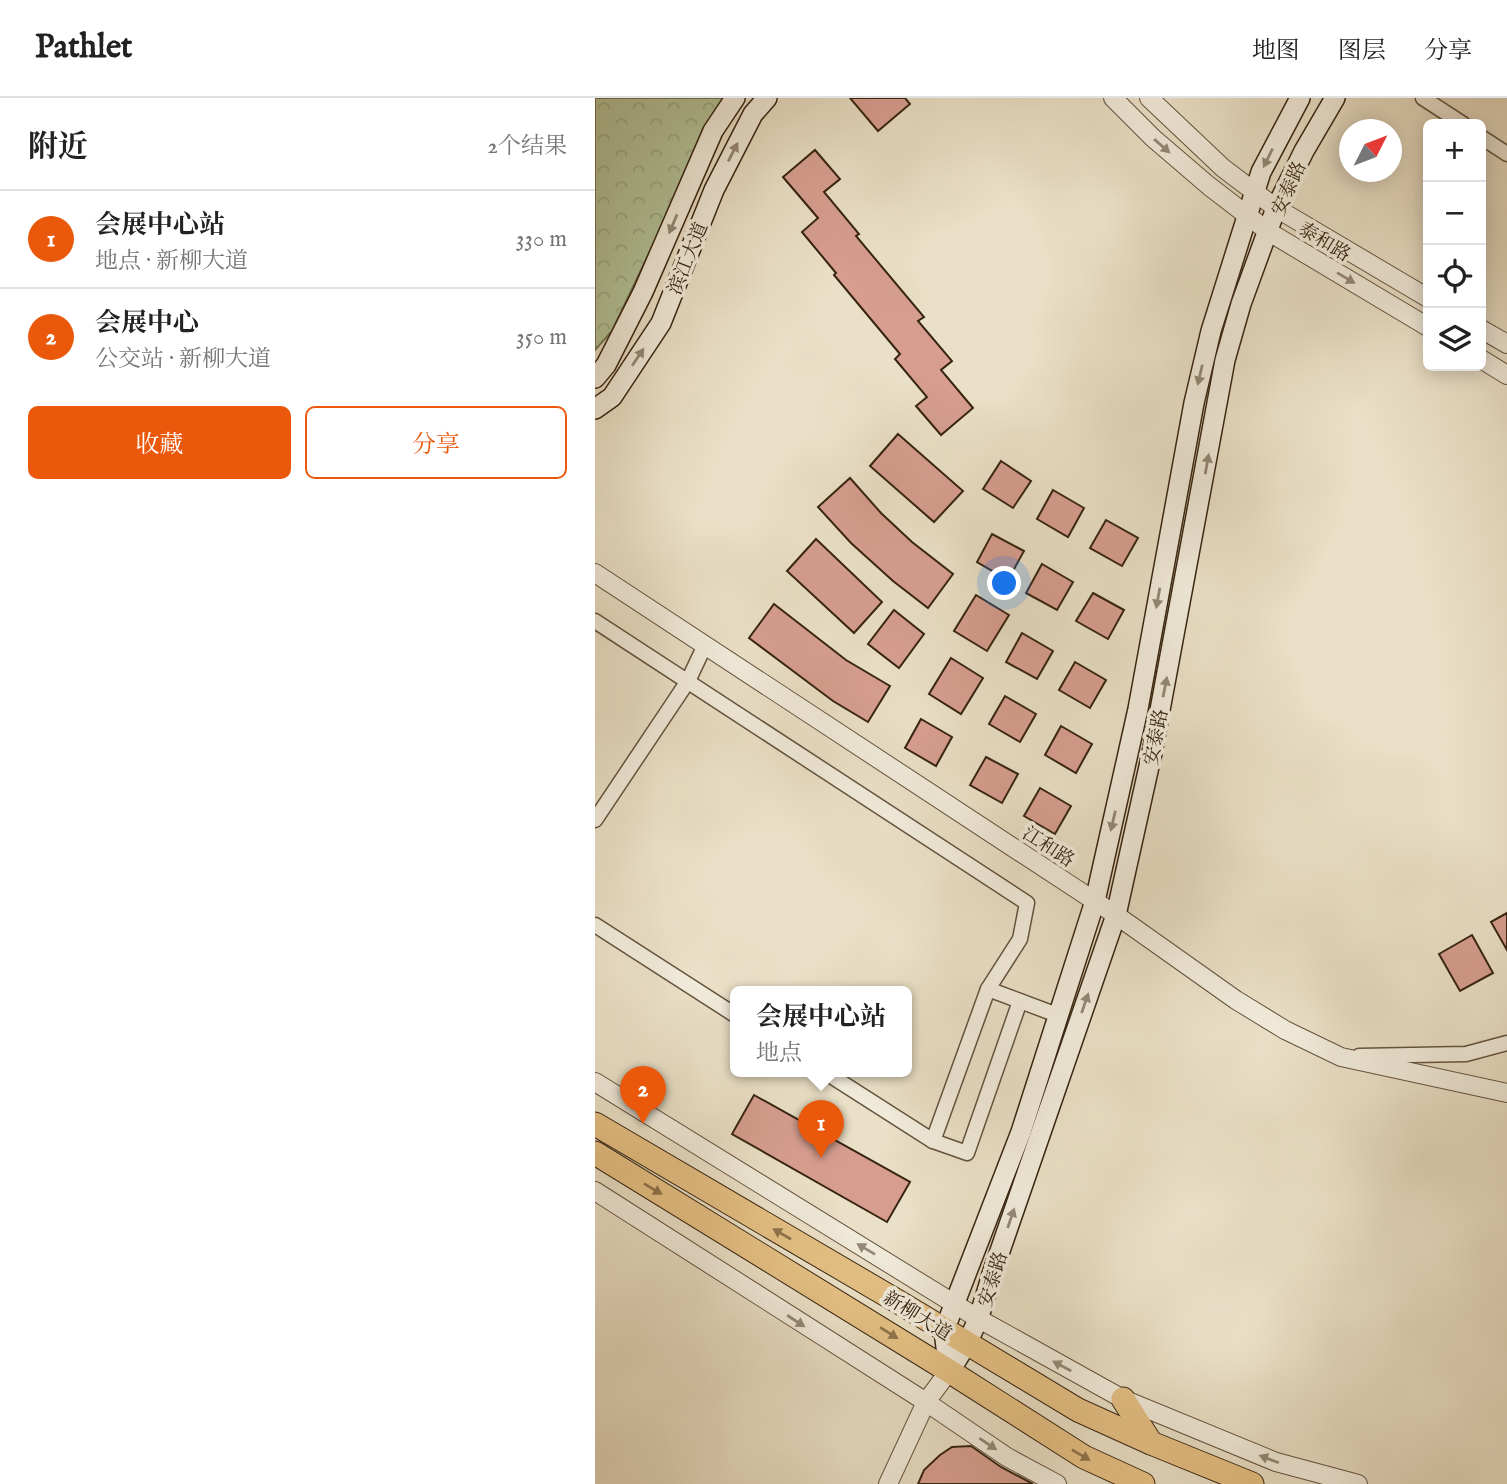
<!DOCTYPE html>
<html lang="zh">
<meta charset="utf-8">
<style>
:root{--surface:#fff;--page:#f2f2f2;--text:#222;--muted:#767676;--line:#e0e0e0;--accent:#ea580c}
body{margin:0;font-family:"IM FELL English","Noto Serif SC",serif;background:var(--page);color:var(--text)}
.controls{position:absolute;right:21px;top:21px;display:grid;overflow:hidden;border-radius:10px;box-shadow:0 4px 18px #0003}
.controls button{width:63px;height:63px;display:grid;place-items:center;padding:0;border:0;border-bottom:2px solid var(--line);background:var(--surface);color:var(--text);font:35px sans-serif}
.compass{position:absolute;left:744px;top:21px;width:63px;height:63px;border-radius:50%;background:var(--surface);box-shadow:0 4px 18px #0003;rotate:48deg}
.you{position:absolute;left:410px;top:486px;width:24px;height:24px;margin:-18px;border:5px solid #fff;border-radius:50%;background:#1a73e8;box-shadow:0 0 0 10px #1a73e833}
.badge{display:grid;place-items:center;width:46px;height:46px;border-radius:50%;background:var(--accent);color:#fff;font-size:23px;font-weight:700}
.pin{position:absolute;translate:-50% -58px;filter:drop-shadow(0 2px 4px #0008)}
.pin::after{content:'';position:absolute;top:37px;width:24px;height:21px;background:inherit;clip-path:polygon(0 0,100% 0,50% 100%)}
.popup{position:absolute;left:135px;top:888px;width:182px;height:91px;box-sizing:border-box;display:grid;place-content:center;border-radius:10px;background:var(--surface);filter:drop-shadow(0 2px 5px #0005);font-size:23px;white-space:nowrap;color:var(--muted)}
.popup b{font-size:26px;color:var(--text)}
.popup::after{content:'';position:absolute;left:50%;top:100%;margin-left:-14px;border:14px solid transparent;border-top-color:var(--surface)}
.list{margin:0;padding:0;list-style:none}
h2{display:flex;justify-content:space-between;align-items:center;height:91px;margin:0;padding:0 28px;font-size:30px}
h2 small{font-size:23px;font-weight:400;color:var(--muted)}
.list li{display:grid;grid-template-columns:46px 1fr auto;gap:21px;align-items:center;box-sizing:border-box;height:98px;padding:0 28px;border-top:2px solid var(--line)}
.list b{display:block;font-size:26px;white-space:nowrap}
.list p{margin:0;font-size:23px;white-space:nowrap;color:var(--muted)}
.list em{font-size:23px;font-style:normal;color:var(--muted)}
.actions{display:flex;gap:14px;padding:21px 28px}
.actions a{flex:1;padding:16px 0;border:2px solid var(--accent);border-radius:10px;text-align:center;font-size:24px;color:var(--accent)}
.actions .main{background:var(--accent);color:#fff}
.icon{flex:none;width:38px;height:38px;fill:none;stroke:currentColor;stroke-width:2;stroke-linecap:round;stroke-linejoin:round}
.map{position:relative;flex:none;width:912px;height:1386px;overflow:hidden}
header{display:flex;align-items:center;gap:42px;box-sizing:border-box;height:98px;padding:0 35px;background:var(--surface);border-bottom:2px solid var(--line)}
header strong{font-size:33px}
nav{display:flex;gap:38px;margin-inline-start:auto;font-size:24px}
main{display:flex}
aside{flex:1;background:var(--surface)}
.map>svg:first-child{display:block}
</style>
<header>
<strong>Pathlet</strong>
<nav><a>地图</a><a>图层</a><a>分享</a></nav>
</header>
<main>
<aside>
<h2>附近<small>2个结果</small></h2>
<ul class="list">
<li><span class="badge">1</span><div><b>会展中心站</b><p>地点 · 新柳大道</p></div><em>330 m</em></li>
<li><span class="badge">2</span><div><b>会展中心</b><p>公交站 · 新柳大道</p></div><em>350 m</em></li>
</ul>
<div class="actions"><a class="main">收藏</a><a>分享</a></div>
</aside>
<div class="map">
<svg width="912" height="1386" viewBox="0 0 912 1386">
<defs>
<pattern id="forest-crowns" width="20" height="18" patternUnits="userSpaceOnUse" patternTransform="scale(1.75)"><rect width="20" height="18" fill="#b2c399"/><path d="M2 6a3 3 0 1 1 6 0M12 15a3 3 0 1 1 6 0" fill="none" stroke="#9aa783"/></pattern>
</defs>
<rect width="100%" height="100%" fill="#eae0c7"/>
<filter id="stains"><feTurbulence type="fractalNoise" baseFrequency=".00286" numOctaves="4"/><feColorMatrix values="0 0 0 0 .2 0 0 0 0 .09 0 0 0 0 .02 0 0 0 .5 -.17"/></filter>
<radialGradient id="worn" r=".72"><stop offset=".6" stop-color="#630" stop-opacity="0"/><stop offset="1" stop-color="#630" stop-opacity=".3"/></radialGradient>
<path fill="url(#forest-crowns)" stroke="#747455" stroke-width="2" d="M0,0H128L17,233L0,252Z"/>
<g fill="#d79e90" stroke="#362411" stroke-width="2">
<path d="M255,0H310L315,6L283,33Z"/>
<path d="M220,52L245,81L229,94L264,136L261,138L329,219L323,223L357,263L346,272L378,310L346,337L321,308L332,299L300,261L305,256L239,177L241,175L207,134L223,120L188,79Z"/>
<path d="M303,336L368,393L339,424L275,368Z"/>
<path d="M406,363L436,383L418,410L388,391Z"/>
<path d="M255,380L286,415L317,444L358,476L333,510L298,483L256,445L223,409Z"/>
<path d="M458,392L489,410L473,439L442,421Z"/>
<path d="M511,422L543,440L527,468L495,450Z"/>
<path d="M397,436L429,453L413,482L382,464Z"/>
<path d="M221,441L287,504L259,535L192,473Z"/>
<path d="M447,466L478,484L462,512L431,495Z"/>
<path d="M498,495L529,512L513,541L481,523Z"/>
<path d="M381,497L414,517L392,553L359,533Z"/>
<path d="M179,506L251,562L295,588L273,624L238,603L154,540Z"/>
<path d="M299,512L329,536L304,570L273,546Z"/>
<path d="M427,535L458,553L442,581L411,564Z"/>
<path d="M356,560L388,580L366,616L334,596Z"/>
<path d="M480,564L511,582L495,610L464,592Z"/>
<path d="M410,598L441,616L425,644L394,626Z"/>
<path d="M326,621L357,639L341,668L310,650Z"/>
<path d="M466,628L497,646L481,675L450,657Z"/>
<path d="M391,659L423,676L407,705L375,687Z"/>
<path d="M445,690L476,708L460,736L429,718Z"/>
<path d="M912,815V852L896,824Z"/>
<path d="M877,837L898,875L865,893L844,856Z"/>
<path d="M159,997L315,1084L292,1124L137,1036Z"/>
<path d="M376,1348L406,1369L438,1386H323L329,1372L345,1357L357,1349Z"/>
</g>
<g fill="none" stroke-linecap="round" stroke-linejoin="round">
<g stroke="#63533e" stroke-width="17">
<g id="minor">
<path d="M828,0L868,26"/>
<path d="M886,39L912,56"/>
<path d="M0,523L432,805L425,841L393,891"/>
<path d="M0,722L93,583L110,547"/>
<path d="M0,827L140,917"/>
<path d="M764,958L871,956L912,945"/>
<path d="M230,974L338,1043L372,1055L425,903"/>
<path d="M338,1043L393,891L465,918"/>
</g>
</g>
<g stroke="#63533e" stroke-width="20">
<g id="tertiary">
<path d="M518,0L558,40L614,88L674,134L833,229"/>
<path d="M554,0L628,70L681,110L833,200"/>
<path d="M886,231L912,246"/>
<path d="M886,261L912,277"/>
<path d="M0,475L521,817L641,902L690,932L746,959L912,995"/>
<path d="M0,984L384,1221L528,1301L681,1364L763,1386"/>
<path d="M0,1093L331,1304L412,1359L462,1386"/>
<path d="M293,1386L331,1304L354,1273"/>
</g>
</g>
<g stroke="#362411" stroke-width="22">
<g id="secondary">
<path d="M0,280L11,267L48,194L118,33L140,0"/>
<path d="M0,311L17,299L66,225L119,92L158,16L172,0"/>
<path d="M354,1273C379,1239 386,1215 397,1176L521,817L557,655L630,262L646,206L681,110L709,53L740,0"/>
<path d="M354,1273L349,1233L426,1034L500,803L543,611L599,305L616,233L666,74L705,0"/>
</g>
</g>
<g stroke="#362411" stroke-width="25">
<g id="trunk">
<path d="M0,1026L307,1206L483,1312L556,1345L657,1386"/>
<path d="M0,1055L354,1273L489,1359L548,1386"/>
<path d="M528,1301L556,1345"/>
</g>
</g>
<use href="#minor" stroke="#f1ebdb" stroke-width="14"/>
<use href="#tertiary" stroke="#f1ebdb" stroke-width="18"/>
<use href="#secondary" stroke="#f1ebdb" stroke-width="19"/>
<use href="#trunk" stroke="#e5c084" stroke-width="23"/>
</g>
<defs><path id="oneway-solid" d="M-6-.8H1V-3.2L6.5 0L1 3.2V.8H-6Z" transform="scale(1.75)"/></defs>
<g fill="#948876">
<use href="#oneway-solid" transform="translate(567 48) rotate(41)"/>
<use href="#oneway-solid" transform="translate(138 54) rotate(-63)"/>
<use href="#oneway-solid" transform="translate(673 60) rotate(116)"/>
<use href="#oneway-solid" transform="translate(78 126) rotate(113)"/>
<use href="#oneway-solid" transform="translate(751 180) rotate(31)"/>
<use href="#oneway-solid" transform="translate(43 259) rotate(-56)"/>
<use href="#oneway-solid" transform="translate(605 277) rotate(103)"/>
<use href="#oneway-solid" transform="translate(612 366) rotate(-80)"/>
<use href="#oneway-solid" transform="translate(563 500) rotate(100)"/>
<use href="#oneway-solid" transform="translate(570 589) rotate(-79)"/>
<use href="#oneway-solid" transform="translate(518 723) rotate(103)"/>
<use href="#oneway-solid" transform="translate(490 905) rotate(-71)"/>
<use href="#oneway-solid" transform="translate(416 1120) rotate(-71)"/>
<use href="#oneway-solid" transform="translate(271 1151) rotate(-149)"/>
<use href="#oneway-solid" transform="translate(201 1223) rotate(33)"/>
<use href="#oneway-solid" transform="translate(467 1268) rotate(-152)"/>
<use href="#oneway-solid" transform="translate(393 1346) rotate(34)"/>
<use href="#oneway-solid" transform="translate(674 1361) rotate(-159)"/>
</g>
<g fill="#8e724a">
<use href="#oneway-solid" transform="translate(58 1091) rotate(31)"/>
<use href="#oneway-solid" transform="translate(187 1136) rotate(-150)"/>
<use href="#oneway-solid" transform="translate(294 1235) rotate(32)"/>
<use href="#oneway-solid" transform="translate(486 1357) rotate(30)"/>
</g>
<g text-anchor="middle" stroke-width="7" stroke-linejoin="round" paint-order="stroke">
<g font-size="19" fill="#362411" stroke="#f1ebdb">
<text transform="translate(693 90) rotate(-66)" y="7">安泰路</text>
<text transform="translate(730 143) rotate(31)" y="7">泰和路</text>
<text transform="translate(92 160) rotate(-68)" y="7">滨江大道</text>
<text transform="translate(560 639) rotate(-79)" y="7">安泰路</text>
<text transform="translate(454 748) rotate(33)" y="7">江和路</text>
<text transform="translate(397 1181) rotate(-73)" y="7">安泰路</text>
<text transform="translate(323 1217) rotate(32)" y="7">新柳大道</text>
</g>
</g>
<rect width="100%" height="100%" filter="url(#stains)"/>
<rect width="100%" height="100%" fill="url(#worn)"/>
</svg>
<div class="controls">
<button>+</button>
<button>−</button>
<button><svg class="icon" aria-label="locate" viewBox="0 0 24 24"><circle cx="12" cy="12" r="6"/><path d="M12 2v4M12 18v4M2 12h4M18 12h4"/></svg></button>
<button><svg class="icon" aria-label="layers" viewBox="0 0 24 24"><path d="M12 4l9 5-9 5-9-5zM3 14l9 5 9-5"/></svg></button>
</div>
<svg class="compass" viewBox="-18 -18 36 36"><path d="M0-13l5 13h-10z" fill="#e53935"/><path d="M0 13l5-13h-10z" fill="#767676"/></svg>
<div class="you"></div>
<div class="pin badge" style="left:226px;top:1060px">1</div>
<div class="popup"><b>会展中心站</b>地点</div>
<div class="pin badge" style="left:48px;top:1026px">2</div>
</div>
</main>
